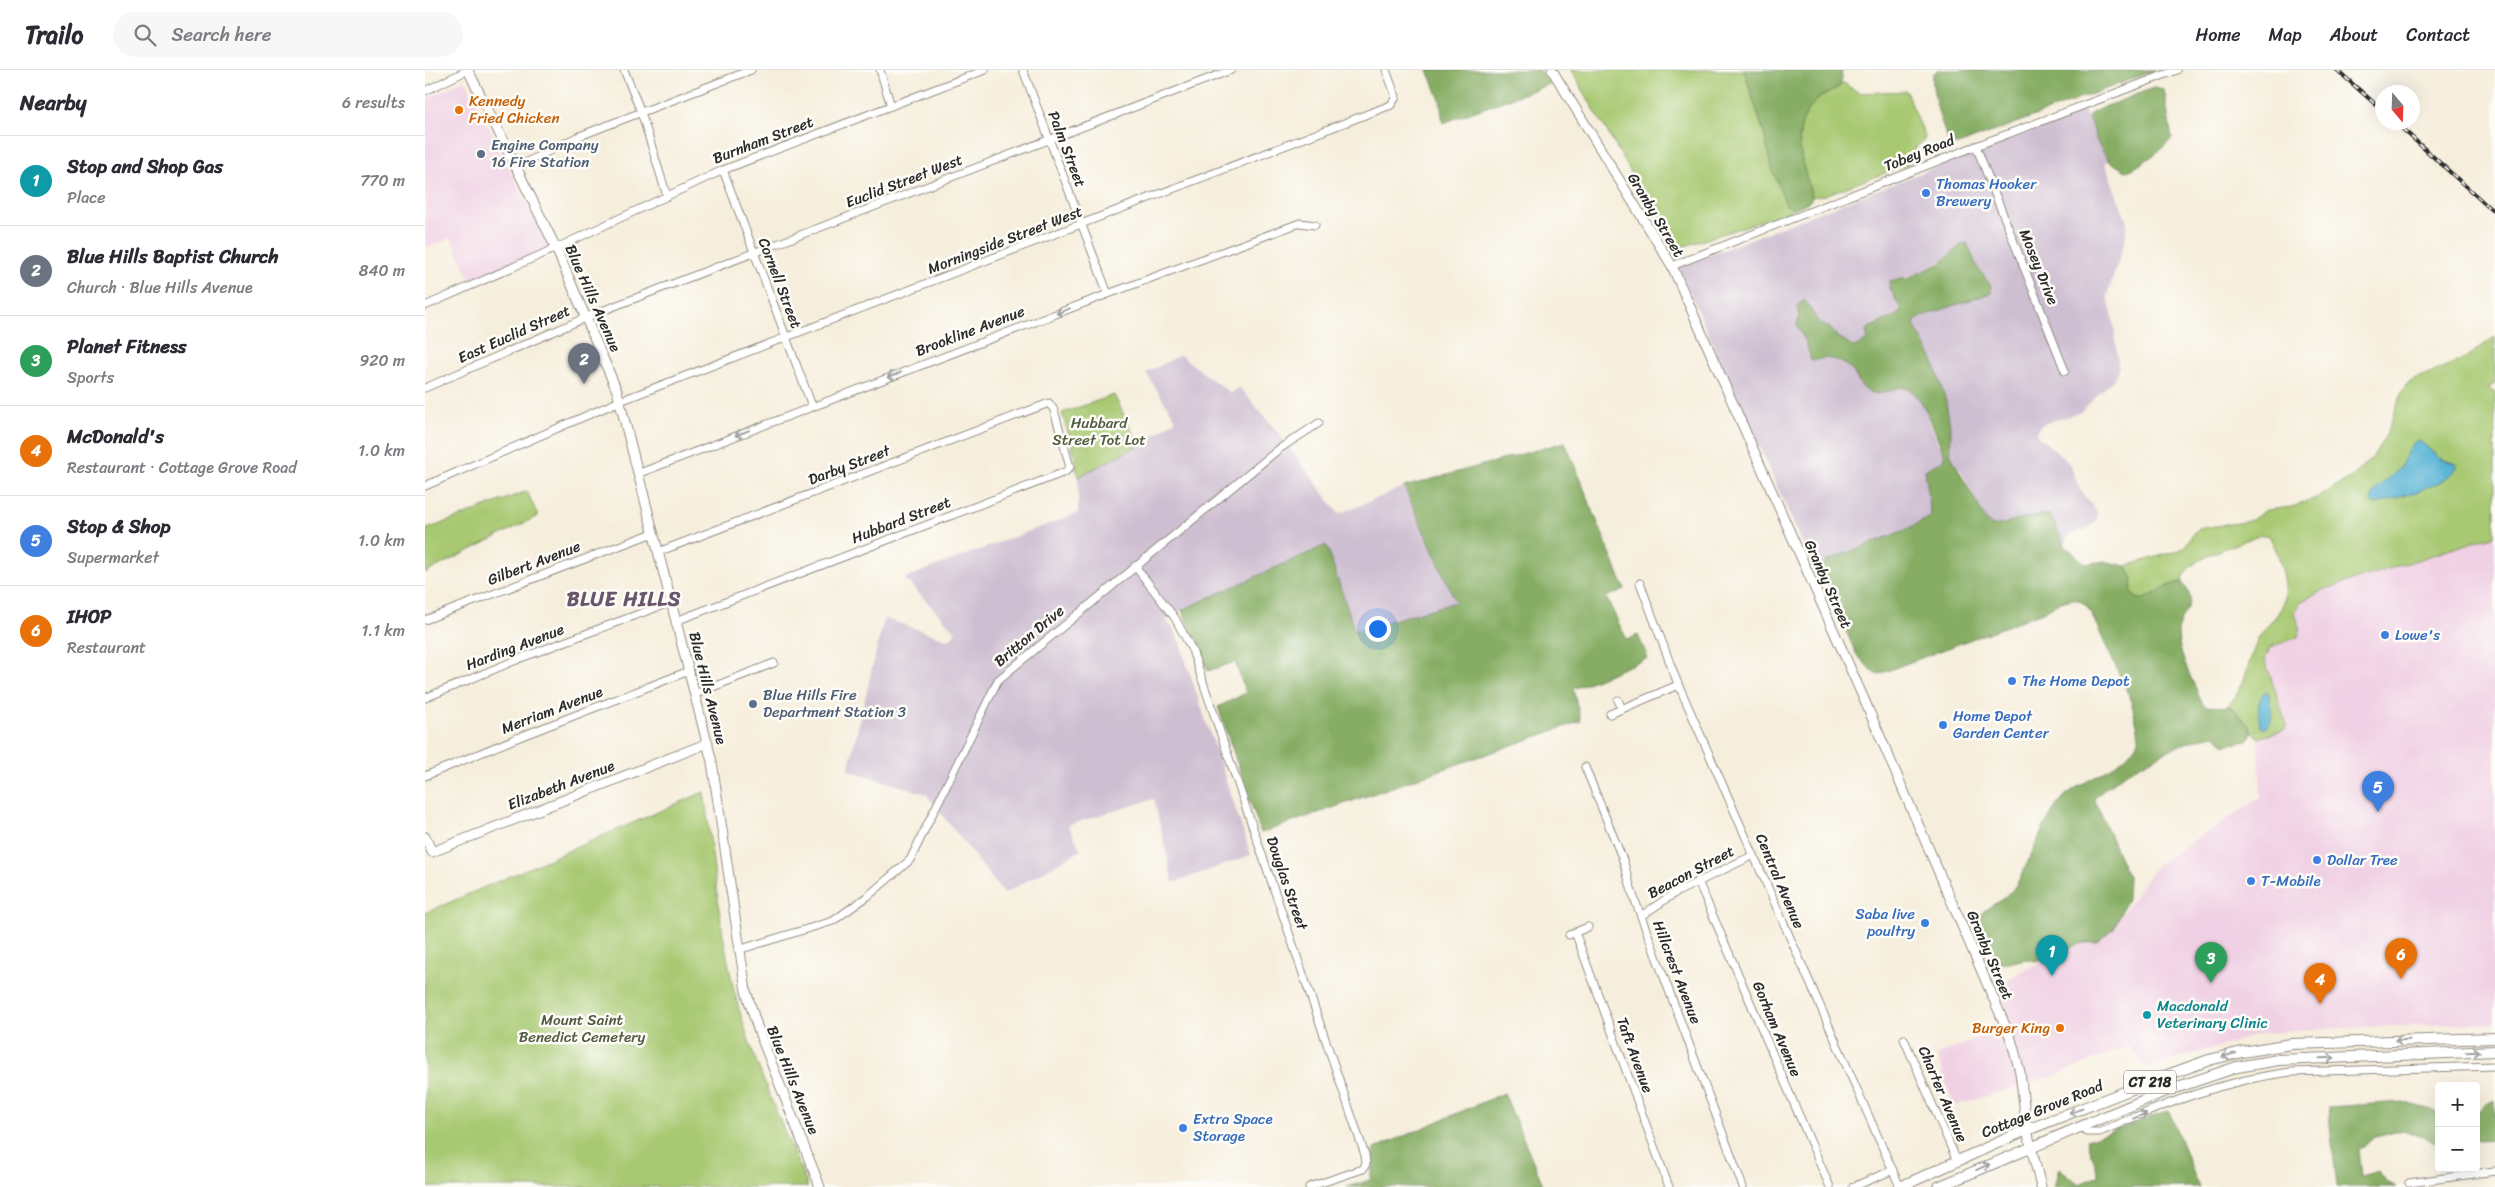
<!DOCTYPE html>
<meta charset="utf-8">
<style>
:root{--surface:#fff;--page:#f7f7f7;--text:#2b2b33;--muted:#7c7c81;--line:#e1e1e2;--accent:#1f6fb2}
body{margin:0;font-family:Sriracha,sans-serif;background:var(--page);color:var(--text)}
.controls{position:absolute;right:15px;bottom:15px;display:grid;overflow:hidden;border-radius:5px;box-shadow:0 5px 20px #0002}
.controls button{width:45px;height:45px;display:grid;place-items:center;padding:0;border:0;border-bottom:1px solid var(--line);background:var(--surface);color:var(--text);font:25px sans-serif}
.compass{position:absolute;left:1950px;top:15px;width:45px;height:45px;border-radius:50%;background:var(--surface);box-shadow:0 5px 20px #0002;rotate:161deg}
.you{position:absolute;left:952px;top:558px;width:18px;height:18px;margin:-12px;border:4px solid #fff;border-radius:50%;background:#1a73e8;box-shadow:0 0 0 8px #1a73e833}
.badge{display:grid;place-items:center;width:32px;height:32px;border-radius:50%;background:var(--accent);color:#fff;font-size:16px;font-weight:700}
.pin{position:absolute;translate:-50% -41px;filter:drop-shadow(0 1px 2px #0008)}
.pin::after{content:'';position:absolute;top:26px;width:18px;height:15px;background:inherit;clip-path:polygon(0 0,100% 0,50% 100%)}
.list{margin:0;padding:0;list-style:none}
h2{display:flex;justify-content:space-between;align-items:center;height:65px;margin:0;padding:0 20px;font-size:21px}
h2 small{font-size:16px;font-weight:400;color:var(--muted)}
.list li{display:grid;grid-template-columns:32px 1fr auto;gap:15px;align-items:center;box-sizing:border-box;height:90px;padding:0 20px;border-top:1px solid var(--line)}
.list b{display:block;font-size:19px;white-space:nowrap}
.list p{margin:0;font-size:16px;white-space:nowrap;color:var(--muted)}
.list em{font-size:16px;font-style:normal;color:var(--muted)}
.icon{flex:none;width:28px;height:28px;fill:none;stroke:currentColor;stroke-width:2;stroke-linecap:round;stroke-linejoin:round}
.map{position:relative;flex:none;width:2070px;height:1117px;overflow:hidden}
header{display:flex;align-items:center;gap:30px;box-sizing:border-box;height:70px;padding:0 25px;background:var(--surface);border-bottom:1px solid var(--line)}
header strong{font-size:24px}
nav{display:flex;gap:28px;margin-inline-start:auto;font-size:18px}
.search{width:350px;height:45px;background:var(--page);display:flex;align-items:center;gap:12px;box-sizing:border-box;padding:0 18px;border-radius:28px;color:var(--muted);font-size:19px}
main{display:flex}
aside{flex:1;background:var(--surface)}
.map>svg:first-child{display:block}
</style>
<header>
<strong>Trailo</strong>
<div class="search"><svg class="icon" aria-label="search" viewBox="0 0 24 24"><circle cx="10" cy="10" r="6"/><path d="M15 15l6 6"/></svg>Search here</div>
<nav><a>Home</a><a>Map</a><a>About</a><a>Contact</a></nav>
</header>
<main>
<aside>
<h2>Nearby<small>6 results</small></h2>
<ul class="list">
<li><span class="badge" style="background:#0f9aa8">1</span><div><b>Stop and Shop Gas</b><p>Place</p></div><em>770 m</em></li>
<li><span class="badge" style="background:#6b7280">2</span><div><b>Blue Hills Baptist Church</b><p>Church · Blue Hills Avenue</p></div><em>840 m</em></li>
<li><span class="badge" style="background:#2e9e5b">3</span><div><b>Planet Fitness</b><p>Sports</p></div><em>920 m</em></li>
<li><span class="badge" style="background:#e8710a">4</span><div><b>McDonald's</b><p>Restaurant · Cottage Grove Road</p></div><em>1.0 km</em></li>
<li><span class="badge" style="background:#3f7fe0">5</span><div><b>Stop &amp; Shop</b><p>Supermarket</p></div><em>1.0 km</em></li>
<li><span class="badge" style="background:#e8710a">6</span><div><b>IHOP</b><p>Restaurant</p></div><em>1.1 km</em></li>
</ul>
</aside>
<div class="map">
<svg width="2070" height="1117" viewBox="0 0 2070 1117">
<rect width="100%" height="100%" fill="#fdfcf7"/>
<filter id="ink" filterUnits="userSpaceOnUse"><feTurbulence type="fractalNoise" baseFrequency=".02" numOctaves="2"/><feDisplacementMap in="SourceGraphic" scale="10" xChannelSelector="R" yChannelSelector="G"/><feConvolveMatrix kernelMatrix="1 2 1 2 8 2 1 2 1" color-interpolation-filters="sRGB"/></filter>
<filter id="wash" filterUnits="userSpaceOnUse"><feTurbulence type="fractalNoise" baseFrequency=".0096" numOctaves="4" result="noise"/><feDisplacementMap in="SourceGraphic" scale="20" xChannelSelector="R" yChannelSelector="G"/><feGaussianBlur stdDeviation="1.12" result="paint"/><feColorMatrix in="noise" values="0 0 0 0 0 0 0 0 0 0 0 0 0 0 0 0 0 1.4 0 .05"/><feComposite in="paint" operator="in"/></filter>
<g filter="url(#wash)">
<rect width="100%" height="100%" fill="#f6eedc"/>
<g fill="#f0d0e4">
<path d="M40,10L122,175L118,179L46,211L26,168L3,177L0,171V29Z"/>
<path d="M2070,465V953L1886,959L1836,964L1722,998L1704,976L1629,1006L1529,1036L1512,985L1584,955L1576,915L1601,899L1686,860L1732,794L1836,727L1833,668L1842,667L1840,590L1842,581L1851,574L1872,550L1870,542L1875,532L1901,519Z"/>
</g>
<g fill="#cebed1">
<path d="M1659,40L1673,74L1684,91L1680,93L1702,153L1700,171L1682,226L1688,247L1694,300L1687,311L1656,342L1615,355L1612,363L1614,367L1645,394L1655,420L1672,442V450L1666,457L1642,467L1640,476L1626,446L1567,456L1561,450L1537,402L1529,392L1524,380L1526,362L1521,332L1508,290L1489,255L1490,251L1498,246L1566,223V216L1552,197L1543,175L1496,203L1465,211L1475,242L1441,261L1443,270L1430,277L1413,268L1404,257H1400L1388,247L1386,241L1374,242L1372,256L1382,272L1383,285L1388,291L1403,288L1420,294L1427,300L1437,316L1461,322L1474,317L1487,320L1498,334L1513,374L1520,385L1519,390L1500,405L1506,445L1504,448L1480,460L1404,490L1390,501L1253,197Z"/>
<path d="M755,285L805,323L814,317L853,362L914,444L979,417L1031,532L929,561L900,475L757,540L741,550L751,562L826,785L748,813L729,729L643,755L656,780L579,824L501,724L423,700L459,548L524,570L531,562L479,508L653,443V407L714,375L751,350L721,303Z"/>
</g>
<g fill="#a8c972" stroke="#6a7a4e" fill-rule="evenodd">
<path d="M1146,0H1319L1340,67L1345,93L1366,138L1364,142L1251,179Z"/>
<path d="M1417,12L1434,23L1481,21L1500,66C1499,73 1497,72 1492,76C1487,82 1491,89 1482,95L1400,125L1387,127C1378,94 1362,58 1392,30C1400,23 1413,21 1417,12Z"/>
<path d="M2070,267V314L2063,318L2070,323V465L1901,519L1875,532L1870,542L1875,561L1874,567L1845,577L1840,590L1862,656L1860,660L1833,668L1810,639L1802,636C1820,620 1822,595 1831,574C1837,558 1853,548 1859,532C1864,517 1853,477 1843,465H1834C1816,473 1756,490 1757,512C1750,513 1744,515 1737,518C1724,525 1720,537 1706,523L1708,509L1701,496L1752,481L1759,478L1769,462L1776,458L1819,452L1827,450L1841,440L1867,437L1891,428L1928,406L1947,388L1961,365L1977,322L1984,311L2037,290ZM1987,375C2005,379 2011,390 2030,393L1964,430L1948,423L1974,399Z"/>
<path d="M689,325L714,375L653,407L648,379L637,343Z"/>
<path d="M102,421L113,446L0,503V460Z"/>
<path d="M279,722C288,785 293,849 307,911C322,980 356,1051 383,1117H0V843Z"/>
</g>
<g fill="#86ad64" stroke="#586c48">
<path d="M1003,0H1114L1125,14L1018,53L1015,30Z"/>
<path d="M1319,0L1417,1L1415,16C1408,22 1398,24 1391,31C1362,61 1378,92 1387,127L1385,131L1369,139L1361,135L1345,93L1340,67Z"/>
<path d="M1512,0H1731L1533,75H1526C1519,67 1505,17 1508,6C1508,4 1510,2 1512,0Z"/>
<path d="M1731,17L1739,20L1747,68C1742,76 1709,101 1701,101L1684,91L1673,74L1663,47L1666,43L1679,37Z"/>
<path d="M1542,173L1552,197L1566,216V223L1498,246L1490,251L1489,255L1508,290L1521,332L1526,362L1525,384L1561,450L1567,456C1581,455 1617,440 1626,446L1640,476L1661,494L1679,491L1701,496L1708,509L1706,523L1713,529C1724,531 1741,514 1757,512C1777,538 1754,538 1753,562C1753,585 1768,611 1777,632L1780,636L1806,637L1824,656L1827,663L1822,671L1800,675L1790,665C1756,670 1694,703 1670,728L1671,733L1703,807L1702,829L1689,858L1672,872L1653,874L1629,886L1610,891L1601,889L1579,894L1575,892L1555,861L1554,846C1564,834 1580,831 1589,818C1607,790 1618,747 1641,725C1661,708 1703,696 1713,670C1716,662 1707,640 1706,630L1665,541C1652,520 1635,532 1618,542L1454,604H1450L1431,584L1397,504V495L1404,490L1480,460L1504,448L1506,445L1500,400L1519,390L1520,385C1510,368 1497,307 1469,319C1459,323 1451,327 1441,320C1436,317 1433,310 1430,305C1425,295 1412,289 1401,288C1396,288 1391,291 1386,291L1381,272L1372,256L1374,247L1372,236L1379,230C1388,239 1390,256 1404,257L1413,268L1421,271L1425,276L1430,277L1443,270L1441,261L1444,258L1472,245L1476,240L1465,218L1464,211L1484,208L1516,193L1537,174Z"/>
<path d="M1140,372L1200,520L1181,527L1202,570L1213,565L1223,588L1148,619L1156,651L836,763L793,637L821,623L810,592L783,601L757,540L901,475L930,561L1031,532L979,417Z"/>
<path d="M1079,1023L1119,1117H922L945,1110L949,1079Z"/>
<path d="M2070,1030V1070L2051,1071V1043L2061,1034Z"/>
<path d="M1977,1032L2014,1042V1073L1978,1060L1947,1068L1934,1080L1937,1106L1953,1101L1964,1113L1971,1117H1912L1903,1037Z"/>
<path d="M1744,1041L1774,1117H1629L1634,1098L1654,1114L1674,1106L1662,1070Z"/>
</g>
<g fill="#57b4d5" stroke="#417080">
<path d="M1994,370L2015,389L2032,394C2031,415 1965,429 1949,435L1946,432C1947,418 1965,409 1974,399C1980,391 1983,372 1994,370Z"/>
<path d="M1841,621L1844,624C1845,636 1851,651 1840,658H1837C1832,648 1831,629 1841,621Z"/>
</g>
</g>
<g filter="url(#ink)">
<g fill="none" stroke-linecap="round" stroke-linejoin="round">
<g stroke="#908c84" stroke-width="9">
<g id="minor">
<path d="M199,0L216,42L242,126"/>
<path d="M455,0L466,36"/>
<path d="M598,0L683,224"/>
<path d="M0,21L43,0"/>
<path d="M1551,76L1640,301"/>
<path d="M92,97L152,67L326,0"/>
<path d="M298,100L387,336"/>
<path d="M1247,196L1551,76L1752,0"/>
<path d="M0,236L131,178L298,100L560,0"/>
<path d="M0,318L169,244L806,0"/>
<path d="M212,404L683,224L875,153L890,155"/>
<path d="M0,416L195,331L966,35L971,27L961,0"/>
<path d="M233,482L624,333L629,340L645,397L640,402L251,551"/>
<path d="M710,496L750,548L767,580L940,1085L941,1094L938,1099L884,1117"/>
<path d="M1215,513L1251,609L1475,1117"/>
<path d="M0,550L228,463"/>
<path d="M270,624L349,593"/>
<path d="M0,628L96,588L246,532"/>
<path d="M1193,630L1197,639"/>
<path d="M1185,644L1253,615"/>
<path d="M1160,697L1198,790L1208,825L1318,1117"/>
<path d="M0,706L97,666L264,601"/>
<path d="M1273,811L1405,1117"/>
<path d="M1216,846L1250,823L1329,785"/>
<path d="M1150,862L1244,1117"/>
<path d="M1144,865L1163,857"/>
<path d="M313,880L408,851L443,826L485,790L573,610L854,379L894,353"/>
<path d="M1479,969L1532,1091"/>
<path d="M1657,1056L1662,1062H1675C1736,1035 1799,1010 1866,1002L2070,996"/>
<path d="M1984,1113L2070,1101"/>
<path d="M1428,1117L1468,1100"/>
</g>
</g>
<g stroke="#908c84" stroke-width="11">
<path id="tertiary" d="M0,767L7,782L283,673"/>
</g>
<g stroke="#908c84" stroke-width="11">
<g id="secondary">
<path d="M43,0L131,178L192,321L287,692L321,921L333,959L395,1117"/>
<path d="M1127,0L1247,196L1438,627L1586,969L1595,1002L1602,1060L1616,1117"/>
</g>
</g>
<g stroke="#908c84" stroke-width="12">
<g id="primary">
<path d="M1475,1117L1592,1064L1740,1006L1784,990L1817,982L1866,974L2070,968"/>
<path d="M1513,1117L1738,1022L1812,997L1853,990L2070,981"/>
</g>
</g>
<use href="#minor" stroke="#fff" stroke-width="7"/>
<use href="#tertiary" stroke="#fff" stroke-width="9"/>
<use href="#secondary" stroke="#fff" stroke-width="9"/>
<use href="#primary" stroke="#fff" stroke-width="10"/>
<g stroke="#2b2b2b" stroke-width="4">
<g id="rail">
<path d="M1912,0L1958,41"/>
<path d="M1970,52L2070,143"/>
</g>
</g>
<use href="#rail" stroke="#fdfcf7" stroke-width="2" stroke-dasharray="5.5" stroke-linecap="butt"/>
</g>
<defs><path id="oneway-shaft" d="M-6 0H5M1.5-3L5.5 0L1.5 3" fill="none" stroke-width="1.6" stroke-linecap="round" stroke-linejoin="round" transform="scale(1.25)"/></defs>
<g stroke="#a0a0a0">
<use href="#oneway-shaft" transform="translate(638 241) rotate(159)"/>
<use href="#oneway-shaft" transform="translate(469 305) rotate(159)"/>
<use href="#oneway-shaft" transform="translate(317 363) rotate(159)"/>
<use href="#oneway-shaft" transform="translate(1977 970) rotate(178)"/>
<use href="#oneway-shaft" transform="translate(2048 982) rotate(-2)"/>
<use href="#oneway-shaft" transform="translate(1804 985) rotate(165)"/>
<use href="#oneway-shaft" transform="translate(1902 988) rotate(-2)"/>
<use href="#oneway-shaft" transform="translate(1651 1041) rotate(159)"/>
<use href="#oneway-shaft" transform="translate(1715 1046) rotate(-21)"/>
<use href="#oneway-shaft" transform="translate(1558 1097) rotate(-24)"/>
</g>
</g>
<g fill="#e8710a" stroke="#fdfcf7" stroke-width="2">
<circle cx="34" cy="40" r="5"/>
<circle cx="1635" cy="958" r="5"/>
</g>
<g fill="#5c6f8a" stroke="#fdfcf7" stroke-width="2">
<circle cx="56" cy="84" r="5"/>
<circle cx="328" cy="634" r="5"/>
</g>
<g fill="#3f7fe0" stroke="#fdfcf7" stroke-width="2">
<circle cx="1501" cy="123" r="5"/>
<circle cx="1960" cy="565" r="5"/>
<circle cx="1587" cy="611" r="5"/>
<circle cx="1518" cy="655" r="5"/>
<circle cx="1892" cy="790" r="5"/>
<circle cx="1826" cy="811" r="5"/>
<circle cx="1500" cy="853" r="5"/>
<circle cx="758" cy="1058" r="5"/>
</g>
<circle fill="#0f9aa8" stroke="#fdfcf7" stroke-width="2" cx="1722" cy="945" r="5"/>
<g text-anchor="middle" stroke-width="5" stroke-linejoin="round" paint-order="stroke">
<rect fill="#fdfcf7" stroke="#6a6a68" stroke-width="1" x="1699" y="1000.5" width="52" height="23" rx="4"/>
<g font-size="14" font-weight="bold" fill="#2b2b2b">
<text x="1725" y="1017">CT 218</text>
</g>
<g font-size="15" fill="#c56008" stroke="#fdfcf7" text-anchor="start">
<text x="44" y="36">Kennedy<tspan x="44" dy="17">Fried Chicken</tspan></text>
<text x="1625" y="963" text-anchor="end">Burger King</text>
</g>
<g font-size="15" fill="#2b2b2b" stroke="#fdfcf7">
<text transform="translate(338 70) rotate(-21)" y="5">Burnham Street</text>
<text transform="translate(642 79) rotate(69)" y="5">Palm Street</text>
<text transform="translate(1494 83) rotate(-22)" y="5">Tobey Road</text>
<text transform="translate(479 111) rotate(-21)" y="5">Euclid Street West</text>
<text transform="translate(1231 145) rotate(59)" y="5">Granby Street</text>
<text transform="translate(580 170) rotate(-21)" y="5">Morningside Street West</text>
<text transform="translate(1614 197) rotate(68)" y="5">Mosey Drive</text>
<text transform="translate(355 213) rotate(69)" y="5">Cornell Street</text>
<text transform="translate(168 228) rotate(66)" y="5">Blue Hills Avenue</text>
<text transform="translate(545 261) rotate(-21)" y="5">Brookline Avenue</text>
<text transform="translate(89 264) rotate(-24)" y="5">East Euclid Street</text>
<text transform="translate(424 395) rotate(-21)" y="5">Darby Street</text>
<text transform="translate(476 450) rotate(-21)" y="5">Hubbard Street</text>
<text transform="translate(109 493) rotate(-21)" y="5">Gilbert Avenue</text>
<text transform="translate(1403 514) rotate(66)" y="5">Granby Street</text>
<text transform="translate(604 566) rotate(-40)" y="5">Britton Drive</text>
<text transform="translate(90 577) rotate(-21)" y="5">Harding Avenue</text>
<text transform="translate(283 618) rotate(76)" y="5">Blue Hills Avenue</text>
<text transform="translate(127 640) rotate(-21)" y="5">Merriam Avenue</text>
<text transform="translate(136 715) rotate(-21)" y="5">Elizabeth Avenue</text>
<text transform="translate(1266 802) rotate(-28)" y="5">Beacon Street</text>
<text transform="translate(1355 811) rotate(67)" y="5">Central Avenue</text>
<text transform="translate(862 813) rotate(71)" y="5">Douglas Street</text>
<text transform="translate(1565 885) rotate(67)" y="5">Granby Street</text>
<text transform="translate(1252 902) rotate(69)" y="5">Hillcrest Avenue</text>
<text transform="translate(1352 959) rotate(67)" y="5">Gorham Avenue</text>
<text transform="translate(1210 985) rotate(70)" y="5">Taft Avenue</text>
<text transform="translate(368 1010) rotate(68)" y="5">Blue Hills Avenue</text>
<text transform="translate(1518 1024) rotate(67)" y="5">Charter Avenue</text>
<text transform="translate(1617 1039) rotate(-22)" y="5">Cottage Grove Road</text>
</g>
<g font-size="15" fill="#4e5e75" stroke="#fdfcf7" text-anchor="start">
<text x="66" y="80">Engine Company<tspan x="66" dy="17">16 Fire Station</tspan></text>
<text x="338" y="630">Blue Hills Fire<tspan x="338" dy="17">Department Station 3</tspan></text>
</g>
<g font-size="15" fill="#366cbe" stroke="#fdfcf7" text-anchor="start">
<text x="1511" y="119">Thomas Hooker<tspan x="1511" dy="17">Brewery</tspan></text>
<text x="1970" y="570">Lowe's</text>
<text x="1597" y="616">The Home Depot</text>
<text x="1528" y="651">Home Depot<tspan x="1528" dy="17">Garden Center</tspan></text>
<text x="1902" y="795">Dollar Tree</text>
<text x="1836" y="816">T-Mobile</text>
<text x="1490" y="849" text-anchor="end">Saba live<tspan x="1490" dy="17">poultry</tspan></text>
<text x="768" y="1054">Extra Space<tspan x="768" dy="17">Storage</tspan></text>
</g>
<g font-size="15" fill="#505a40" stroke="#fdfcf7">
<text x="674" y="358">Hubbard<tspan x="674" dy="17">Street Tot Lot</tspan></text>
<text x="157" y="955">Mount Saint<tspan x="157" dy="17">Benedict Cemetery</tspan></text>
</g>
<g font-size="15" fill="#0d838f" stroke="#fdfcf7" text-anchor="start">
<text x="1732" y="941">Macdonald<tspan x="1732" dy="17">Veterinary Clinic</tspan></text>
</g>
<g font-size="20" font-weight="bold" letter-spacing="1" fill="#69566c" stroke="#fdfcf7">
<text x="199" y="536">BLUE HILLS</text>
</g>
</g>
</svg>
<div class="controls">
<button>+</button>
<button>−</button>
</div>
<svg class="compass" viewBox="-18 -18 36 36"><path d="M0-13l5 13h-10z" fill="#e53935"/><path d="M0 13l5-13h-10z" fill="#7c7c81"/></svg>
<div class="you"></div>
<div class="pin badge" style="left:1627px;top:906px;background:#0f9aa8">1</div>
<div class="pin badge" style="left:159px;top:314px;background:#6b7280">2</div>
<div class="pin badge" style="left:1786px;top:913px;background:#2e9e5b">3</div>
<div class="pin badge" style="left:1895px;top:934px;background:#e8710a">4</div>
<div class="pin badge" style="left:1953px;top:742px;background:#3f7fe0">5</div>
<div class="pin badge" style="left:1976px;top:909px;background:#e8710a">6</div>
</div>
</main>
